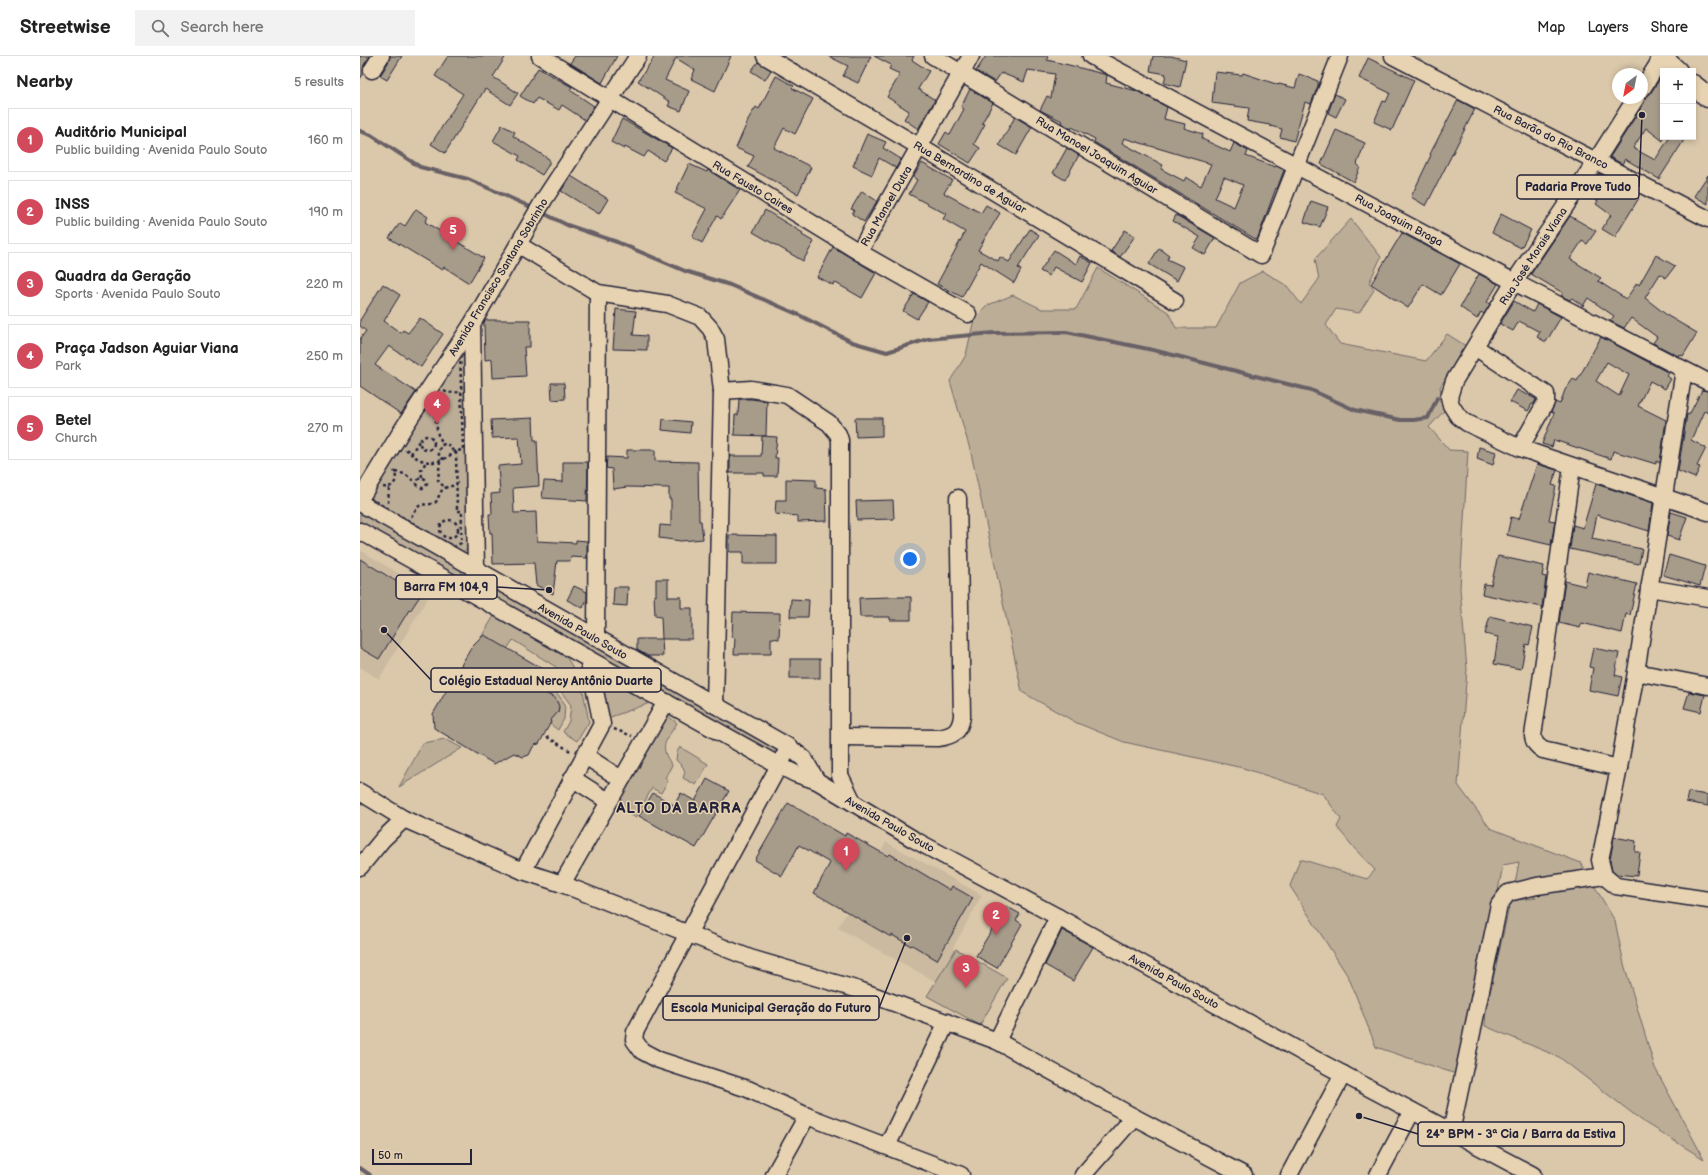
<!DOCTYPE html>
<meta charset="utf-8">
<style>
:root{--surface:#fff;--page:#f2f2f2;--text:#222;--muted:#767676;--line:#e0e0e0;--accent:#d1495b}
body{margin:0;font-family:"Balsamiq Sans",sans-serif;background:var(--page);color:var(--text)}
.controls{position:absolute;right:12px;top:12px;display:grid;overflow:hidden;border-radius:0px;box-shadow:0 2px 6px #0003}
.controls button{width:36px;height:36px;display:grid;place-items:center;padding:0;border:0;border-bottom:1px solid var(--line);background:var(--surface);color:var(--text);font:20px sans-serif}
.compass{position:absolute;left:1252px;top:12px;width:36px;height:36px;border-radius:50%;background:var(--surface);box-shadow:0 2px 6px #0003;rotate:212deg}
.scale{position:absolute;left:12px;bottom:10px;width:100px;box-sizing:border-box;padding-left:4px;border:2px solid #22223b;border-top:0;font-size:11px;line-height:14px;white-space:nowrap;color:#22223b;-webkit-text-stroke:3px #e7d3b1;paint-order:stroke}
.you{position:absolute;left:550px;top:503px;width:14px;height:14px;margin:-10px;border:3px solid #fff;border-radius:50%;background:#1a73e8;box-shadow:0 0 0 6px #1a73e833}
.badge{display:grid;place-items:center;width:26px;height:26px;border-radius:50%;background:var(--accent);color:#fff;font-size:13px;font-weight:700}
.pin{position:absolute;translate:-50% -33px;filter:drop-shadow(0 1px 2px #0008)}
.pin::after{content:'';position:absolute;top:21px;width:14px;height:12px;background:inherit;clip-path:polygon(0 0,100% 0,50% 100%)}
.list{margin:0;padding:0;list-style:none}
h2{display:flex;justify-content:space-between;align-items:center;height:52px;margin:0;padding:0 16px;font-size:17px}
h2 small{font-size:13px;font-weight:400;color:var(--muted)}
.list li{display:grid;grid-template-columns:26px 1fr auto;gap:12px;align-items:center;box-sizing:border-box;height:64px;margin:0 8px 8px;padding:0 8px;border:1px solid var(--line);border-radius:0px}
.list b{display:block;font-size:15px;white-space:nowrap}
.list p{margin:0;font-size:13px;white-space:nowrap;color:var(--muted)}
.list em{font-size:13px;font-style:normal;color:var(--muted)}
.icon{flex:none;width:22px;height:22px;fill:none;stroke:currentColor;stroke-width:2;stroke-linecap:round;stroke-linejoin:round}
.map{position:relative;flex:none;width:1348px;height:1119px;overflow:hidden}
header{display:flex;align-items:center;gap:24px;box-sizing:border-box;height:56px;padding:0 20px;background:var(--surface);border-bottom:1px solid var(--line)}
header strong{font-size:19px}
nav{display:flex;gap:22px;margin-inline-start:auto;font-size:14px}
.search{width:280px;height:36px;background:var(--page);display:flex;align-items:center;gap:10px;box-sizing:border-box;padding:0 14px;border-radius:0px;color:var(--muted);font-size:15px}
main{display:flex}
aside{flex:1;background:var(--surface)}
.map>svg:first-child{display:block}
</style>
<header>
<strong>Streetwise</strong>
<div class="search"><svg class="icon" aria-label="search" viewBox="0 0 24 24"><circle cx="10" cy="10" r="6"/><path d="M15 15l6 6"/></svg>Search here</div>
<nav><a>Map</a><a>Layers</a><a>Share</a></nav>
</header>
<main>
<aside>
<h2>Nearby<small>5 results</small></h2>
<ul class="list">
<li><span class="badge">1</span><div><b>Auditório Municipal</b><p>Public building · Avenida Paulo Souto</p></div><em>160 m</em></li>
<li><span class="badge">2</span><div><b>INSS</b><p>Public building · Avenida Paulo Souto</p></div><em>190 m</em></li>
<li><span class="badge">3</span><div><b>Quadra da Geração</b><p>Sports · Avenida Paulo Souto</p></div><em>220 m</em></li>
<li><span class="badge">4</span><div><b>Praça Jadson Aguiar Viana</b><p>Park</p></div><em>250 m</em></li>
<li><span class="badge">5</span><div><b>Betel</b><p>Church</p></div><em>270 m</em></li>
</ul>
</aside>
<div class="map">
<svg width="1348" height="1119" viewBox="0 0 1348 1119">
<rect width="100%" height="100%" fill="#dbc8aa"/>
<filter id="ink" filterUnits="userSpaceOnUse"><feTurbulence type="fractalNoise" baseFrequency=".025" numOctaves="2"/><feDisplacementMap in="SourceGraphic" scale="8" xChannelSelector="R" yChannelSelector="G"/><feConvolveMatrix kernelMatrix="1 2 1 2 8 2 1 2 1" color-interpolation-filters="sRGB"/></filter>
<g filter="url(#ink)">
<g fill="#cbbaa0">
<path d="M0,494L71,537L19,623L0,611Z"/>
<path d="M526,786L622,839L593,892L647,922L620,969L567,940L575,925L478,872Z"/>
</g>
<g fill="#bcad97" stroke="#6f6869">
<path d="M991,163L1021,201L1009,227L1014,234L999,257L976,253L966,269L980,288L1066,305L1087,278L1106,290L1080,331L1085,354L1069,371L1089,394L1108,395L1100,532L1107,613L1098,729L1130,772L1221,807L1255,865L1264,908L1295,1012L1344,1103L1285,1067L1199,1001L1125,970L1126,955L1150,847L1157,844L1176,842L1154,833L1159,806L1143,809L1102,1020L1016,991L989,922L930,830L940,803L1007,823L1015,814L994,792L977,771L981,763L963,738L883,712L764,686L717,667L662,636L611,397L590,325L606,299L614,263L628,249L653,239L682,253H716L738,212L808,256L816,272H856L880,227L903,215L927,230L941,248L959,223L955,203Z"/>
<path d="M104,291L107,493L101,498L2,445Z"/>
<path d="M0,457L100,513L102,516L98,522L0,469Z"/>
<path d="M121,524L416,690V694L413,698L115,533L116,528Z"/>
<path d="M134,560L207,602L216,617L223,635L229,666L217,685L203,676L209,665L211,649L196,629V611L153,584L147,593L124,579L120,583Z"/>
<path d="M234,613L293,646L245,663Z"/>
<path d="M194,633L205,648L204,663L198,674L190,668L191,667L189,663L194,660L199,653L197,645L190,640Z"/>
<path d="M305,658L317,667C306,685 298,690 312,709L305,722L308,725L301,737L292,732L276,762L254,748Z"/>
<path d="M85,683L102,692L39,731L63,687Z"/>
<path d="M320,691L348,708L336,729L323,722L325,716L323,711L316,704L317,696Z"/>
<path d="M596,893L647,922L620,969L567,940Z"/>
</g>
<g fill="none" stroke-linecap="round" stroke-linejoin="round">
<g stroke="#686166" stroke-width="4">
<path d="M0,75L11,79L60,111L108,123L175,153"/>
<path d="M181,156L207,169L257,186L325,215L370,229L437,258L492,286L527,296L568,283L634,277L706,276L793,294L951,334L995,354L1040,364H1053L1068,362L1077,342"/>
<path d="M0,1112L10,1119"/>
</g>
</g>
<g fill="#a79b8a" stroke="#22223b" fill-rule="evenodd">
<path d="M0,0H10L4,9L3,18L0,23Z"/>
<path d="M30,0H42L27,24L20,20L29,5Z"/>
<path d="M88,0H146L133,21L158,37L150,49L125,33L85,97L71,88L103,38L75,20Z"/>
<path d="M215,0H257L242,27L210,7Z"/>
<path d="M295,0H371L355,35L331,23L335,14L316,2L305,24L329,35L321,55L308,50L310,46L278,25Z"/>
<path d="M468,0H511L498,27L483,20L488,10Z"/>
<path d="M514,0H554L552,4L569,15L558,33L575,44L558,73L544,63L549,55L527,41L540,18L529,13L531,9Z"/>
<path d="M626,0H688L687,4L709,9L747,19L746,27L777,35L807,51L804,63L825,68L824,72L843,78L842,83L870,96L874,87L888,95L886,100L915,111L916,110L924,114L917,133L916,132L897,184L734,86L735,83L712,71L711,73L701,66L702,65L680,54L687,40L691,42L695,18L668,14L664,26L641,17L635,26L616,15ZM764,82L841,105L851,108L841,130L826,121L824,125L801,113L803,109L762,87ZM864,121L883,129L874,151L855,142Z"/>
<path d="M793,0H811L826,4L820,31L804,27L806,18L790,15Z"/>
<path d="M1008,2L1054,24L1032,74L1014,66L1023,45L1026,46L1030,37L999,22Z"/>
<path d="M398,6L411,14L405,24L391,15Z"/>
<path d="M178,12L212,31L210,34L234,50L225,64L202,49L199,54L177,42L173,48L160,40Z"/>
<path d="M855,16L882,19L883,17L919,29V28L935,32L939,18L958,25V30L951,48L945,46L934,85L920,81L922,73L910,70V69L887,65L889,52L852,47Z"/>
<path d="M1303,18V85L1286,72L1273,92L1295,104L1310,81H1326L1299,123L1265,103L1262,108L1250,101L1284,47L1285,42L1290,38Z"/>
<path d="M416,20L434,30L432,32L453,43L435,78L424,72L414,92L451,111L438,138L388,111L394,100L376,92L390,60L396,51L399,53Z"/>
<path d="M610,33L633,47L622,67L625,68L614,88L620,92L610,107L579,88L586,76L590,79L604,53L601,51Z"/>
<path d="M975,38L985,43L976,61L968,57Z"/>
<path d="M1098,44L1115,53L1066,150L1051,141L1071,99L1070,98Z"/>
<path d="M655,61L672,71L656,99L639,89Z"/>
<path d="M262,63L312,92L304,105L288,95L284,101L265,91L264,93L251,86Z"/>
<path d="M142,69L155,76L153,80L189,103V108L182,119L158,104L160,100L133,85Z"/>
<path d="M976,74L1005,87L997,108L1000,111L994,126L961,108Z"/>
<path d="M507,78L526,86L523,92L541,103L536,112L519,102L512,119L493,110Z"/>
<path d="M707,92L719,99L705,124L693,117Z"/>
<path d="M562,107L592,124L584,137L621,157L626,149L640,157L618,194L638,205L640,201L649,206L670,173L679,179L658,212L661,214L654,227L621,206L602,241L577,228L605,176L583,163L586,158L549,138L557,124L553,121Z"/>
<path d="M329,108L347,116L348,114L380,134L361,163L357,160L342,187L332,181L347,153L315,137Z"/>
<path d="M1239,117L1279,142L1255,181L1242,173L1251,159L1236,148L1238,145L1226,137Z"/>
<path d="M1348,119V148L1334,140Z"/>
<path d="M211,120L248,143L239,158L201,135Z"/>
<path d="M502,135L517,145L504,166L492,158L494,154L491,153Z"/>
<path d="M951,145L968,151L960,171L944,166Z"/>
<path d="M56,153L68,161L65,166L124,202L109,227L84,211L82,214L29,182L40,167L45,170Z"/>
<path d="M405,154L443,177L442,179L454,186L443,205L393,176Z"/>
<path d="M1141,158L1171,174L1161,192L1132,177Z"/>
<path d="M816,159L855,182L845,199L833,192L840,181L813,165Z"/>
<path d="M1210,160L1236,175L1227,188L1222,185L1210,203L1241,222L1238,225L1266,243L1277,227L1279,229L1296,199L1315,210L1306,222L1300,218L1285,242L1308,260L1337,277L1323,300L1319,298L1318,300L1293,287L1297,281L1271,262L1264,272L1250,265L1254,260L1228,242L1223,250L1212,242L1210,244L1201,240L1203,237L1171,218Z"/>
<path d="M765,174L775,180L760,201L751,195Z"/>
<path d="M1042,177L1100,208L1081,239L1063,228L1048,252L1011,228Z"/>
<path d="M473,191L516,217L502,242L474,226L473,229L457,221Z"/>
<path d="M799,192L809,199L807,203L824,211L817,225L789,208Z"/>
<path d="M694,194L716,208L720,200L732,207L722,226L694,211L689,220L680,215Z"/>
<path d="M1119,218L1138,228L1127,246L1130,248L1124,258L1121,256L1117,263L1100,251Z"/>
<path d="M23,228L40,239L24,265L41,277L43,274L48,277L60,262L83,278L61,311L29,290L15,309L56,336L41,358L0,330V283L6,275L0,270V264Z"/>
<path d="M554,238L568,246L557,263L543,255Z"/>
<path d="M1154,245L1173,256L1177,248L1201,261L1186,286L1177,281L1180,276L1159,265L1153,275L1140,268Z"/>
<path d="M256,253L276,255L273,279L287,280V294L253,293Z"/>
<path d="M125,264H170V291H164L166,320L133,322L132,303L125,304L124,267Z"/>
<path d="M1241,281L1309,317L1307,320L1311,323L1305,333L1290,325L1278,350L1306,364L1300,407L1296,405V408L1253,395L1251,403L1194,384L1192,391L1182,388L1194,357L1191,356L1195,346L1200,348L1205,334L1213,323L1217,325ZM1247,306L1269,319L1259,340L1236,325Z"/>
<path d="M191,327H204L205,343L192,344Z"/>
<path d="M1157,334L1176,343L1174,348H1172L1168,355L1150,346Z"/>
<path d="M1342,334L1348,335V357L1344,355L1331,384L1346,392L1337,410L1340,411L1335,422L1318,415L1327,358L1329,359Z"/>
<path d="M379,343H391L407,345L406,380L374,379L375,359H378Z"/>
<path d="M173,362L174,384H177L179,430L153,432L154,457L176,456L177,485L216,487V484L227,485V502L211,501L210,505H197L193,538L176,529L174,507L133,508L132,477H130L129,458H132L131,438L140,437L138,410L161,408L159,381L132,382L131,364Z"/>
<path d="M495,362H522V380L496,381Z"/>
<path d="M303,363L331,366L330,377L302,374Z"/>
<path d="M402,380L417,381L415,402H418L417,420H404V417H370V400H401Z"/>
<path d="M1119,391L1136,396L1133,409L1117,403Z"/>
<path d="M267,394H295V405L338,406L339,465H341L343,483L321,485L299,482L300,469L311,470V443H309V432L267,431L253,433L252,413L246,412L247,401L267,402Z"/>
<path d="M203,406H228L227,445L182,442L184,425L203,426Z"/>
<path d="M1177,408L1197,414L1192,429L1196,430L1189,464L1195,465L1191,489L1147,479L1151,461L1159,463Z"/>
<path d="M426,423L456,424V432L466,433L467,465L438,466V460L415,458L416,444H426Z"/>
<path d="M1236,428L1293,447L1289,475L1237,459L1232,483L1282,493L1279,508L1210,493L1213,469L1223,472Z"/>
<path d="M533,444L534,463L497,464L496,445Z"/>
<path d="M1311,456L1327,461L1319,484L1307,480Z"/>
<path d="M369,479L417,480V508H383V496H369Z"/>
<path d="M1309,499L1345,510L1340,530L1303,519Z"/>
<path d="M1138,500L1184,510L1182,520L1186,521L1182,551L1122,538L1124,528L1131,529Z"/>
<path d="M0,503L60,540L50,555L49,554L19,603L0,592Z"/>
<path d="M1228,516L1277,528L1270,559L1266,558L1262,577L1222,567L1220,572L1199,567L1205,525L1225,530Z"/>
<path d="M296,523H308V541H321V552H332V583H302L301,561L295,560L294,539L296,540Z"/>
<path d="M214,530L227,536V543L223,552L207,544Z"/>
<path d="M254,531H268L267,550L253,549Z"/>
<path d="M531,541H551V564H530V561H500L499,542Z"/>
<path d="M431,543L449,544L448,561H430Z"/>
<path d="M373,556L420,557L419,583L411,582V598H374L375,582L372,581Z"/>
<path d="M1130,560L1173,571L1169,589L1166,588L1161,613L1134,608L1138,581L1125,578Z"/>
<path d="M124,579L185,614V637L195,642L199,650L198,656L190,665L191,666L179,688L174,689L169,699L163,701L154,697L134,708L74,672L73,658L111,592Z"/>
<path d="M277,583H302L303,600H288L277,594Z"/>
<path d="M1233,592L1259,597L1255,619L1262,621L1258,640L1229,634L1233,612L1229,611Z"/>
<rect x="430" y="603" width="30" height="19"/>
<path d="M1329,636L1345,639L1341,656L1324,652Z"/>
<path d="M347,723L369,735L336,792L279,760L293,737L314,749L321,737L335,745Z"/>
<path d="M1328,736L1348,739V750L1326,746Z"/>
<path d="M428,747L485,780L486,777L528,800L530,798L590,834L592,830L613,842L577,904L552,889L551,890L532,879L531,881L454,837L470,807L439,789L422,820L395,804Z"/>
<path d="M1254,781L1276,785L1275,796H1280L1277,820L1256,818L1252,815L1250,804Z"/>
<path d="M646,850L660,858L656,864L662,868L637,912L616,900Z"/>
<path d="M702,874L733,891L713,925L685,909Z"/>
</g>
<g fill="none" stroke-linecap="round" stroke-linejoin="round">
<g stroke="#22223b" stroke-width="19">
<g id="minor">
<path d="M180,0L499,196L608,258"/>
<path d="M405,0L560,91L815,245"/>
<path d="M573,0L901,199L980,0"/>
<path d="M731,0L1154,226L1348,326"/>
<path d="M1033,0L1348,163"/>
<path d="M12,14L21,0"/>
<path d="M1282,33L1303,0"/>
<path d="M1276,42L1236,105L1154,226L1094,325L1089,341L1091,349L1098,360L1107,367L1160,392L1348,456"/>
<path d="M159,189L238,237L307,248L340,261L350,272L356,283L362,335L355,649"/>
<path d="M499,196L611,0"/>
<path d="M112,268L116,514L113,522"/>
<path d="M1115,291L1186,338V346L1160,392"/>
<path d="M1324,314L1276,616L1259,712L1240,804L1244,820L1256,830L1348,844"/>
<path d="M362,335L391,333L427,339L469,367L478,378L480,384V719L493,746"/>
<path d="M1212,411L1173,680C1174,687 1177,690 1183,694L1259,712"/>
<path d="M0,443L44,371L112,268L185,142L278,0"/>
<path d="M0,447L429,691L444,703L457,725"/>
<path d="M0,475L418,709L436,718L457,725L553,783L698,861L947,999L1173,1119"/>
<path d="M1289,532L1348,542"/>
<path d="M236,582L238,237"/>
<path d="M1276,616L1348,630"/>
<path d="M481,681L578,682C593,680 600,676 602,660L598,442"/>
<path d="M429,691L275,976L274,984L282,995L299,1004L388,1033L447,1060L601,1119"/>
<path d="M224,699L261,723"/>
<path d="M212,722L248,745"/>
<path d="M0,736L44,763L163,815L202,828L390,902L499,934L637,985L774,1061L884,1119"/>
<path d="M0,811L23,783L44,763"/>
<path d="M163,815L242,668L228,602"/>
<path d="M202,828L306,646"/>
<path d="M637,985L698,861"/>
<path d="M1091,1076L1139,849L1148,837L1177,830L1244,820"/>
<path d="M527,1090L587,966"/>
<path d="M414,1119L447,1060"/>
<path d="M723,1119L774,1061"/>
<path d="M929,1119L983,1018"/>
<path d="M1018,1119L1052,1055"/>
</g>
</g>
<g stroke="#22223b" stroke-width="23">
<g id="major">
<path d="M1300,0L1317,15"/>
<path d="M1333,29L1348,41"/>
</g>
</g>
<g stroke="#22223b" stroke-width="2.5" stroke-dasharray="3 3" stroke-linecap="butt">
<path d="M100,294L103,394L96,395L97,455H102L101,487L94,491L9,442Z"/>
<path d="M84,335L88,337L100,336"/>
<path d="M70,355L75,360L78,379L84,389"/>
<circle cx="67" cy="387" r="7"/>
<path d="M46,393C62,410 78,410 96,395"/>
<path d="M51,398L59,385"/>
<path d="M84,403L81,402L78,397L81,389L86,388L90,390L94,397"/>
<path d="M80,405L78,424L84,431"/>
<path d="M35,416L45,418L56,427"/>
<path d="M62,421L61,414L66,406"/>
<circle cx="62" cy="427" r="5"/>
<path d="M23,431C33,433 39,424 34,415"/>
<path d="M28,447L29,432"/>
<path d="M51,461C63,441 61,453 76,446C83,432 80,432 97,429"/>
<circle cx="89" cy="473" r="9"/>
<path d="M254,673L272,680"/>
<path d="M187,681L212,696"/>
</g>
<use href="#minor" stroke="#e7d3b1" stroke-width="16"/>
<use href="#major" stroke="#e7d3b1" stroke-width="20"/>
</g>
</g>
<g text-anchor="middle" stroke-width="3" stroke-linejoin="round" paint-order="stroke">
<g font-size="11" fill="#22223b" stroke="#e7d3b1">
<text transform="translate(1191 81) rotate(27)" y="4">Rua Barão do Rio Branco</text>
<text transform="translate(737 99) rotate(31)" y="4">Rua Manoel Joaquim Aguiar</text>
<text transform="translate(610 121) rotate(31)" y="4">Rua Bernardino de Aguiar</text>
<text transform="translate(393 131) rotate(31)" y="4">Rua Fausto Caires</text>
<text transform="translate(526 150) rotate(-60)" y="4">Rua Manoel Dutra</text>
<text transform="translate(1039 164) rotate(28)" y="4">Rua Joaquim Braga</text>
<text transform="translate(1173 200) rotate(-57)" y="4">Rua José Morais Viana</text>
<text transform="translate(138 221) rotate(-59)" y="4">Avenida Francisco Santana Sobrinho</text>
<text transform="translate(223 575) rotate(30)" y="4">Avenida Paulo Souto</text>
<text transform="translate(530 768) rotate(30)" y="4">Avenida Paulo Souto</text>
<text transform="translate(814 925) rotate(29)" y="4">Avenida Paulo Souto</text>
</g>
<g font-size="15" font-weight="bold" letter-spacing="1" fill="#22223b" stroke="#e7d3b1">
<text x="319" y="757">ALTO DA BARRA</text>
</g>
</g>
<path fill="none" stroke="#22223b" stroke-width="1.5" d="M1282 59L1279 131M189 534L137 531M24 574L71 624M547 882L519 952M999 1060L1058 1078"/>
<g fill="#22223b" stroke="#e7d3b1" stroke-width="1.5">
<circle cx="1282" cy="59" r="4"/>
<circle cx="189" cy="534" r="4"/>
<circle cx="24" cy="574" r="4"/>
<circle cx="547" cy="882" r="4"/>
<circle cx="999" cy="1060" r="4"/>
</g>
<g fill="#e7d3b1" stroke="#22223b" stroke-width="1.5">
<rect x="1157" y="119" width="122" height="24" rx="4"/>
<rect x="36" y="519" width="101" height="24" rx="4"/>
<rect x="71" y="612" width="230" height="24" rx="4"/>
<rect x="303" y="940" width="216" height="24" rx="4"/>
<rect x="1058" y="1066" width="206" height="24" rx="4"/>
</g>
<g font-size="12" text-anchor="middle" font-weight="bold" fill="#22223b">
<text x="1218" y="135">Padaria Prove Tudo</text>
<text x="86" y="535">Barra FM 104,9</text>
<text x="186" y="629">Colégio Estadual Nercy Antônio Duarte</text>
<text x="411" y="956">Escola Municipal Geração do Futuro</text>
<text x="1161" y="1082">24º BPM - 3ª Cia / Barra da Estiva</text>
</g>
</svg>
<div class="controls">
<button>+</button>
<button>−</button>
</div>
<svg class="compass" viewBox="-18 -18 36 36"><path d="M0-13l5 13h-10z" fill="#e53935"/><path d="M0 13l5-13h-10z" fill="#767676"/></svg>
<div class="scale">50 m</div>
<div class="you"></div>
<div class="pin badge" style="left:486px;top:815px">1</div>
<div class="pin badge" style="left:636px;top:879px">2</div>
<div class="pin badge" style="left:606px;top:932px">3</div>
<div class="pin badge" style="left:77px;top:368px">4</div>
<div class="pin badge" style="left:93px;top:194px">5</div>
</div>
</main>
